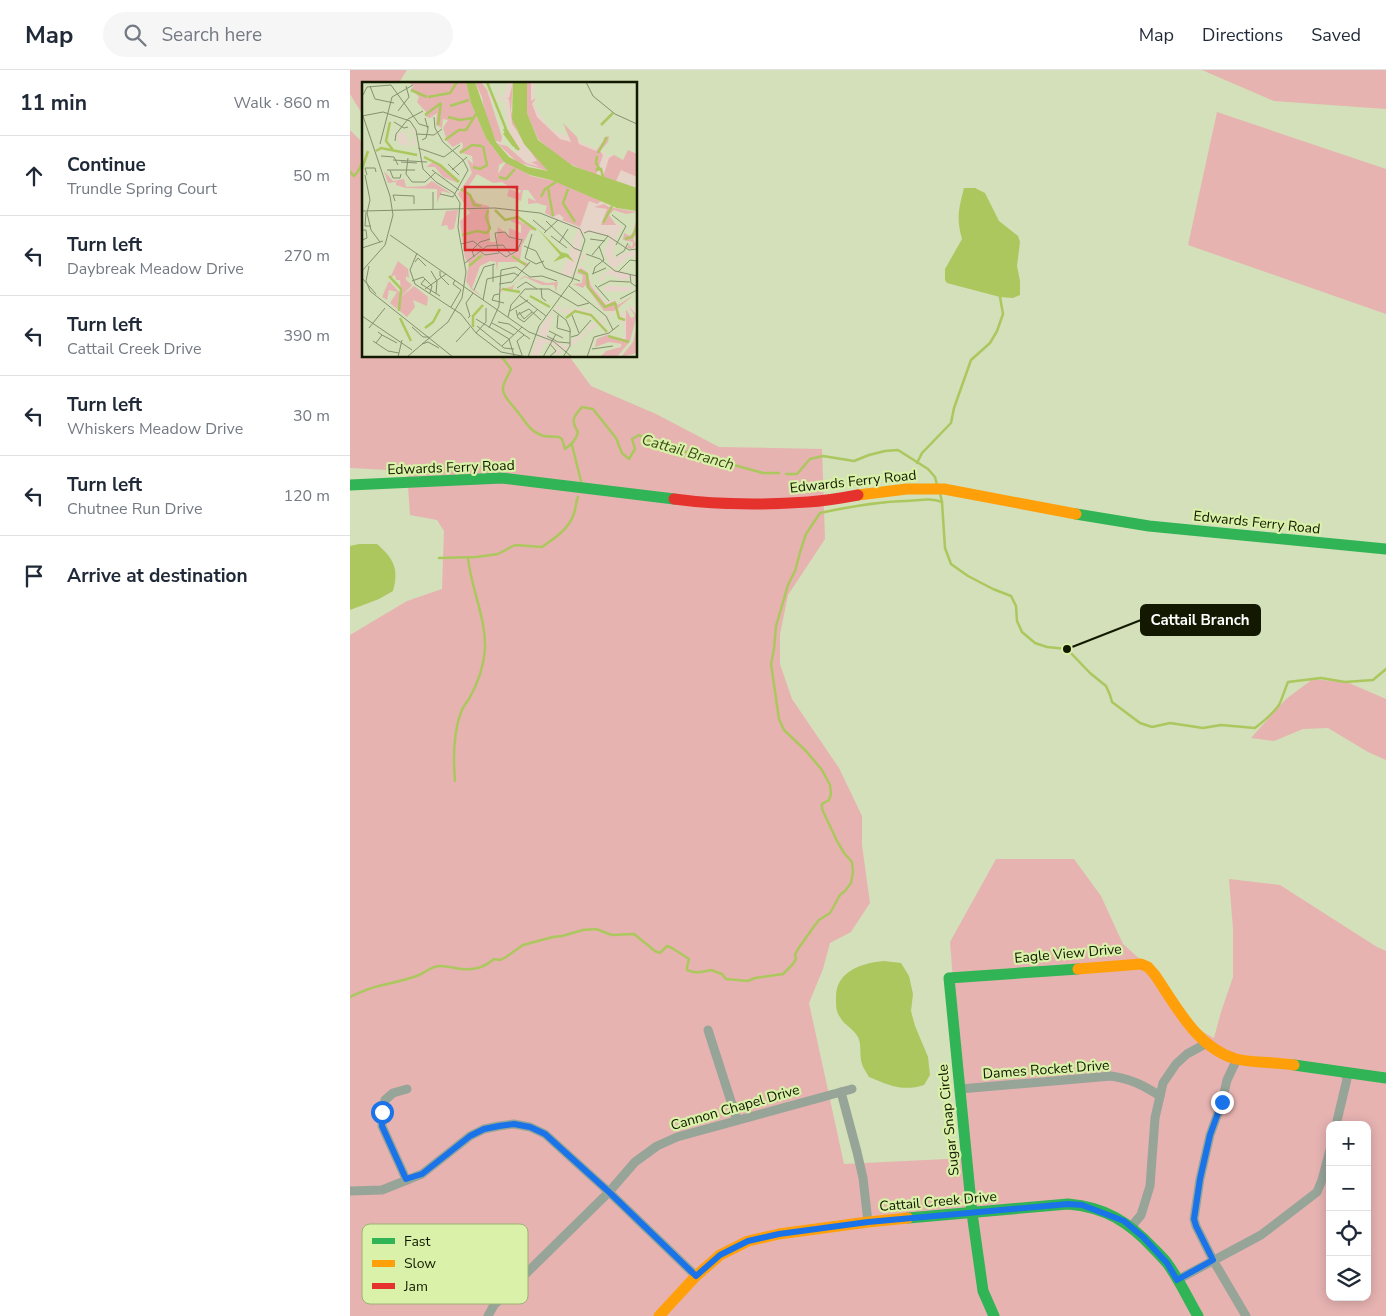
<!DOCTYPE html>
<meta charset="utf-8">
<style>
:root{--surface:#fff;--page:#f6f6f7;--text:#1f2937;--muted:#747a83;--line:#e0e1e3}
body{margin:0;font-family:"Nunito Sans",sans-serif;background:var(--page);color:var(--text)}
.controls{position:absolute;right:15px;bottom:15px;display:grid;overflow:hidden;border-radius:10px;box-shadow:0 2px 12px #0003}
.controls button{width:45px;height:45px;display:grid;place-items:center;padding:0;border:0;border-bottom:1px solid var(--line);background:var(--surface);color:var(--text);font:25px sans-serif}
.stop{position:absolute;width:15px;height:15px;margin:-11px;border:4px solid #1a73e8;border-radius:50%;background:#fff}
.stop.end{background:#1a73e8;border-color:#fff;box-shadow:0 1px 5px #0008}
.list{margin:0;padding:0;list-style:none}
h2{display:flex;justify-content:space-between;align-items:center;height:65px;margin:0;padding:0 20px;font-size:21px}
h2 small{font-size:16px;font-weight:400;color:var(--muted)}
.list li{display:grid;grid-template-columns:32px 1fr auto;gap:15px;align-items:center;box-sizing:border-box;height:80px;padding:0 20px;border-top:1px solid var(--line)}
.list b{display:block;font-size:19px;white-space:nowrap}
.list p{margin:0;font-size:16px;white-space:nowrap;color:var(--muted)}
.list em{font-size:16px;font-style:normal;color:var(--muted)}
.icon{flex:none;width:28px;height:28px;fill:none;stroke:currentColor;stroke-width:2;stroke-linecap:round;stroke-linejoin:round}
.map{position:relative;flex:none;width:1036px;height:1246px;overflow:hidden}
header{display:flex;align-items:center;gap:30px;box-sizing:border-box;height:70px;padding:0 25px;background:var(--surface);border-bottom:1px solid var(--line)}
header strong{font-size:24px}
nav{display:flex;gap:28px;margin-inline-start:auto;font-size:18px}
.search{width:350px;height:45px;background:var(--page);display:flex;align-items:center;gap:12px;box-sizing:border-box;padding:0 18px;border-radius:28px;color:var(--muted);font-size:19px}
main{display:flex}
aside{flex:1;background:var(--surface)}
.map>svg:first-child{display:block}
</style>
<header>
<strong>Map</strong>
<div class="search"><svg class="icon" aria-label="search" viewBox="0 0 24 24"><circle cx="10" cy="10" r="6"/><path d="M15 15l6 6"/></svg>Search here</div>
<nav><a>Map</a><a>Directions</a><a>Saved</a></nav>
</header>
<main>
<aside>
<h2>11 min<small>Walk · 860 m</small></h2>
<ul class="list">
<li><svg class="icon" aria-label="ahead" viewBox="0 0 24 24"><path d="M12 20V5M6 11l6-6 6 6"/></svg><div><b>Continue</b><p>Trundle Spring Court</p></div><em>50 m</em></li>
<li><svg class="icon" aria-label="left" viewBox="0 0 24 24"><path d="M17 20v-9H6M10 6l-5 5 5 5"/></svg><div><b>Turn left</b><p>Daybreak Meadow Drive</p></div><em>270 m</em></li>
<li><svg class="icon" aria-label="left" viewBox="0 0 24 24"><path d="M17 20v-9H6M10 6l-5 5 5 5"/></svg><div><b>Turn left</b><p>Cattail Creek Drive</p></div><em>390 m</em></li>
<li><svg class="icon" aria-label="left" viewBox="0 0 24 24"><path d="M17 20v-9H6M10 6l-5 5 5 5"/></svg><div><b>Turn left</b><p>Whiskers Meadow Drive</p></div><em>30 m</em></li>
<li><svg class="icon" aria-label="left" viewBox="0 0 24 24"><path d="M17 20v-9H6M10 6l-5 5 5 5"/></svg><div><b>Turn left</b><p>Chutnee Run Drive</p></div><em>120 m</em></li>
<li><svg class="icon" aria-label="arrive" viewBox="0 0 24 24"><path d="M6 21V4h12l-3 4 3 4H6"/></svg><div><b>Arrive at destination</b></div></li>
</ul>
</aside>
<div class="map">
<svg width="1036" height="1246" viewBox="0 0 1036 1246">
<rect width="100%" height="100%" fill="#d3e0b9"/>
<g fill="#e6b3b1" fill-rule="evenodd">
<path d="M0,0H57L48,14H14V47L0,24Z"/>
<path d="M852,0H1036V39L924,31Z"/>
<path d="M867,42L1036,99V244L838,175Z"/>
<path d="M0,60L14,74V286H219L241,316L306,344L369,377L472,379L475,469L438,525L430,564V594L442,629L489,698L512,746V775L520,833L501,862L480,873L473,899L459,933L494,1094L617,1088L600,872L646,789H724L751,826L773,874L792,891L839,955L864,968L871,942L883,907V859L879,809L930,815L1027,877L1036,881V1246H0V565L57,531L92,519L94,461L87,450L60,445L57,401L0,398ZM980,1055H1017V1227H980Z"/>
<path d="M963,609L999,613L1036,629V690L1018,682L978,658L953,659L924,671L901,668L936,629Z"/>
</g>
<g fill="#abc75d">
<path d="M614,118H625L635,123L649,151L668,166L670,172L667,196L670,211V225L663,228L650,227L597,213L595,210V199L612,169C606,148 609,138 614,118Z"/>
<path d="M9,474H27C44,489 49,499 43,521L29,529L0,540V476Z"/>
<path d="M534,891L551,893L559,906L563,924L561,941L565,956L578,987L580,1005L574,1015C553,1022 538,1015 519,1007C517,1003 513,998 512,994C509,985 512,975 508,967C504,959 494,955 490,947C486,942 486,935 486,929C485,901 512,893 534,891Z"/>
</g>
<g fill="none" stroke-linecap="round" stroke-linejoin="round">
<g stroke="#abc75d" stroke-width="2.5">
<path d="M0,102L4,106C10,101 9,96 14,91"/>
<path d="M151,286L161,299C159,305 152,313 153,320C154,328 162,334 166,340C175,350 179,362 194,366C198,367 204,366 209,367L212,369L215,379C222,374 226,370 228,362C220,350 224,346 232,337L243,339L266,368L272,383L279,389L285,379L282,369L289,365L301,372L413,403H429"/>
<path d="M222,375L231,411"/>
<path d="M567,393L572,383L601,353L604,338L621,290L640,273L647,261L653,244L650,227"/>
<path d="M436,404H447L460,389L473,386L504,391L519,385L535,381L548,380L578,399L585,407L587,415"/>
<path d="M590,423L592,432L595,478L601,494L618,506L643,519L661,526L666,536L667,551L672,562L685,573L697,577L717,579L740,603L756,616L760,625L762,632L790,653L802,657L820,653L853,658L871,655L905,658C914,651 922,645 929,635C932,629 935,619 938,612L971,608L995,612L1023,610L1036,599"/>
<path d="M89,488L126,487L148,484L165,475L192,477C203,469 218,460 223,446C226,440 225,434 228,427"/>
<path d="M105,711C103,688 103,664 111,642C113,637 116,633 119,629C128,613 134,596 135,578C136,548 121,518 118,488"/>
<path d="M0,927C9,923 18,918 29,916C41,913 57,910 69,905C77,902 81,896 90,896C95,896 100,897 105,898C119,901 133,899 144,889L150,890L156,887L173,875L203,867L212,866L233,860L246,859L262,865L284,864L305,881L310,883L317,876L322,878L339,889L337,897V900C346,904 352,902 361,900L372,904L376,909L398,911L405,908L433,904L443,894L446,889L445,885L448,879L465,855L469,850L480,843L490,825L495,821L501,813L503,802L502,792L494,783L487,771L472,739V734L479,730L481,724L480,715L472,700L456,681L434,660L429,649L421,594L424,579L426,556L438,515L445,501L451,479L456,464L470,443C498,437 526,432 554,431C568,431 579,427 592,432"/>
</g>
<g stroke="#97a498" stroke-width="9">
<path d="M358,960L387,1050"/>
<path d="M887,989L877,1010L872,1032L860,1065L850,1109L844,1149L846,1156L863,1190L896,1246"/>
<path d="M610,1019L761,1006C781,1009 793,1015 810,1026"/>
<path d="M491,1022L507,1082L513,1108L518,1152"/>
<path d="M986,1055L997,1009L995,1002"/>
<path d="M56,1109L32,1056V1042L35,1030L43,1023L57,1019"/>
<path d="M0,1121L32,1120L72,1104L120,1066L134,1059L149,1056L164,1054L180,1057L195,1064L259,1122L346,1206"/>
<path d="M781,1157L791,1145L800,1116L805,1048L813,1013L826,994L837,984L857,973"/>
<path d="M827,1210L911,1165L958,1129L967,1122L972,1110L980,1080"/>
<path d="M138,1246L144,1235L259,1122L285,1092L307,1076L327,1067L502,1019"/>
</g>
<g stroke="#30b455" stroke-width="11">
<path d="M0,415L152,408L324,429"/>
<path d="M726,444L799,456L1036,479"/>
<path d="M944,995L1036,1008"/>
<path d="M558,1148L718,1134C755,1137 779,1152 804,1179C808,1183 813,1188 817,1193C829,1209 838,1229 848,1246"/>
<path d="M644,1246L633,1221L622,1143L599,908L728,899"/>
</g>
<g stroke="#ff9f0a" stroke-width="11">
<path d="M508,425L557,419H594L726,444"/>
<path d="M728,899L791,894L798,897L805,905C826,936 847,978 886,989C903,993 926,992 944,995"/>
<path d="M309,1246L346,1206L370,1185L398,1171L429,1164L518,1152L558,1148"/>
</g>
<path stroke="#e5322d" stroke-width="11" d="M324,429C368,435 414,435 458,432C475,431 492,428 508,425"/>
</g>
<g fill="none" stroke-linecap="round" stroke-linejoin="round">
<path stroke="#1a73e8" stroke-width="6" d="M32,1042V1056L56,1109L72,1104L120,1066L134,1059L149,1056L164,1054L180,1057L195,1064L259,1122L346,1206L370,1185L398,1171L429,1164L518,1152L718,1134L732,1135L774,1151L793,1167L817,1193L827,1210L863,1190L846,1156L844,1149L850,1109L860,1065L872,1032"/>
</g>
<g text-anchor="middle" stroke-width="4.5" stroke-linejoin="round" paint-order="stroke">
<g font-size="14" fill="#121900" stroke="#d9f1a8">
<text transform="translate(101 397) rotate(-2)" y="5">Edwards Ferry Road</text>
<text transform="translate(503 411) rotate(-6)" y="5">Edwards Ferry Road</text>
<text transform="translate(907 452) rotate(6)" y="5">Edwards Ferry Road</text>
<text transform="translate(718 883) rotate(-5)" y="5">Eagle View Drive</text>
<text transform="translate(696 999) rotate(-4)" y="5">Dames Rocket Drive</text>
<text transform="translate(385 1037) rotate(-16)" y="5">Cannon Chapel Drive</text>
<text transform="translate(598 1050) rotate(-96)" y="5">Sugar Snap Circle</text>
<text transform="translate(588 1131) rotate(-5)" y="5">Cattail Creek Drive</text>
</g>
<g font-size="15" font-style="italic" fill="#3f4d1a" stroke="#d9f1a8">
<text transform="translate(338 382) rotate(16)" y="5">Cattail Branch</text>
</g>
</g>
<g transform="translate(12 12)">
<rect width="275" height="275" fill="#d3e0b9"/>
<path d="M112,0H119L132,19L137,17L133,0L141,18L145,0H152L149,29L186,89L156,81L133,63L123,23ZM142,18L147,49L144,50L155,69L153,72L140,61L130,26V20ZM165,0H172L173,25L188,47L242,70L245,75L249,73L275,88V106L230,91L168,43ZM52,47L53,52L48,49L44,50L43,52L46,60L50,59L49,51H45H49L53,61V53L55,65L49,60L45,62L53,66L37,62L35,52ZM228,117L249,123L244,135L260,145L253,158L251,176L272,168L275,176L267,174L254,186L248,184L242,169L249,155L245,153L220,150L218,168L210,163L216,147L191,135L197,132L202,135L198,138L218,145ZM207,163L218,169L210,195L199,192L209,167ZM221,170L224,174L218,183L226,190L231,205L238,212L243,221L254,217L257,225L275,211L256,227L261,233L265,225L275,224L272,226L275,233L267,226L271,236L266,227L263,229L265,255L257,266L259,259L246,255L238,241L209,264V259L225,249L227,243L237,239L215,229L205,232L195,227L192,228L197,223L198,227L205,228V222L208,229L219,225L222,231L226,225L228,232L239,239L255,226L252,219L244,223L229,204L225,191L215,188ZM255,229L261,239L258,241H262L263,254L260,256L249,254L240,240ZM250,187L275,194V202L272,195L261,198L249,193H243L242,197L235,200L241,192ZM251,203L260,205H271L267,209L243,210L241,205ZM192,230L185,254L201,263L200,265L207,262L204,269L176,252L181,241ZM175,255L189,259L201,270L191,275L196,267L187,260L182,262L177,275H169Z" fill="#e7d4c8" fill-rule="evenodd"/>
<path d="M45,0H104L109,21L124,56L142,80L137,83L136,92L144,80L169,94L192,99L239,119L235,122L227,119L218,145L200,138L202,136L197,132L191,135L183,131L185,124L175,121L166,122V116L174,119L166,108H161L159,119L145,114L147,107L158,111L159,108L150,107L140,100L131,101L115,92L104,108L102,106L115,121L127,124L128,160H134L136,145L147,154V146L159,151V143L148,139L152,136L174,148H168L160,164L158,178L167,182L165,185L156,180H136L135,189L134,180L128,179L118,184L110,206L121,215L110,208L104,199L107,182L103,176L98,139L108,131L96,112L110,91L105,77L111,82L110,74L97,70L101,65L100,60L91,65L85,59L81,46L86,38L81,37L80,46L74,43L75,31L68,36L63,34L64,30L55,20L57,15L49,7L52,4ZM113,0H119L125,8L140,55L139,60L134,59L124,37L120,15ZM151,0L149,29L155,49L187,89L155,80L136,62L145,64L164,81L178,85L169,80L175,79L150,42L147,17H144L147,16ZM165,0H169V19L174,16L170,22L175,35L198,57L209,60L201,41L215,55L217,62L234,69L242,58L241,56L247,54L246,60L238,69L241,73L234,93L201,79L176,57L165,31ZM266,68L275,72V95L259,88L254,99L241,95L247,76L252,73L261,78ZM71,80L81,84L96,101L81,95L73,85H64ZM22,89L31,99L42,97L44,105L63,104L70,99L90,112L80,109L75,121V107L44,106L34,103V100L26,101ZM242,122L247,125L275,130L264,132L252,128L247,133L254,143H239L245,127L232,125ZM96,128L92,147L87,148L85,143L79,144L84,129ZM275,135V152L271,157L275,163L270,167L265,166L267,162L270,166L271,160L261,158L262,151L268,154L271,150ZM36,179L46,187L47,196L44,194V198L50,203L39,215L52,204L66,215L65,224L51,218L53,225L45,235L28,221L35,210L27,208L25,218L20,215L27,199L39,212L38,198H34L33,193L28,196ZM219,186L225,190L229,204L244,223L252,219L256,223L272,213L252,229H242L223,203L221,206L211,202L220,201L221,193L215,191ZM162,194L185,201L196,200L194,210L192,203H180L163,195L153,201L150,209L141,207L138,211V207L149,205ZM267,225L275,233L268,259L255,275L239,274L244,269L259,265L260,258L264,257V227L269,236L273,234ZM275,243V271L259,275L271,260ZM245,253L259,259L260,262L247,260L233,265L235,257Z" fill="#e6b3b1"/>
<path d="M104,0H113L134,60L147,75L166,85L186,89L162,62L150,37L151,0H165V31L176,58L211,84L275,106V129L255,126L189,98L168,93L142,80L124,56L109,21ZM175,146L199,170L206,172L212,180L204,175L191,180L198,173Z" fill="#abc75d"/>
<path fill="none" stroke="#abc75d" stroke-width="2.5" d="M125,0L144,47M49,8L65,15M66,15L88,11L95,0M88,24L107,18M63,33L79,21M86,35L98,38L110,36M28,40L24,59L31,68M76,43L79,21M239,43L251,31M143,46L157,68M142,47L155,67M142,51L152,64M83,58L97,48H104L114,32M14,69L19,66L55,73M98,71L110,63L120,64M236,71L245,55M235,74L234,81L237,86L234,88L239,87L241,95M62,75L78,83L97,100M111,85L118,87L125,83L121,64M0,87L6,69M137,95L144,97L153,87M186,106L191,134M99,107L108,113L112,123L119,124M206,107L201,121L213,140M179,115L183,107L194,100M133,128L143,138L156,135L174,148M241,141L250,124M100,153L115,149L125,151L128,146L124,135L126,128M263,157L270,155L275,145M150,174L164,183M107,184L120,173M216,188L225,192L226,205L243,225L253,221L257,236L263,238M27,194L39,207L37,229M140,207L158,210M168,214L188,225M38,236L49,259M204,236L213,229L229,233L245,250M111,245V234L121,223M63,246L71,240L78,227M246,254L267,260"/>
<path fill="none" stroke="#86906f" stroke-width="1" d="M224,0L231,14L253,32L275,42M8,4L13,17L32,21M1,13L5,5L29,3L57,42L67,45M36,29L47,15L44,4M0,31L28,114L31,133L23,163L0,189M0,34L21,30L48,39L54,48L61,87L74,100L92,111L98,121L96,145L104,190L100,216L86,240L45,275M72,35L73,46L81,60L101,78L106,88L91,115L78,112M32,40L42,46L46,45M54,52L72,53L80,47M60,58L64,56L66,47L63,36M33,59L34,52L46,37L61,29M18,62L30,15L51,3M56,66L82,75L98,63M19,74L32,75L36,83M46,76L44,92L50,100H63L73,91M31,78L65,80M39,80L55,81M86,82L97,93M25,88H53M28,88L31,96H38L39,92M70,88L97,108M90,88L105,75M3,93L8,118L5,131L9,148L18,160M5,93L3,86H13L14,90M33,119L31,113L52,114V122M71,127V110M0,129L133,126L178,131L218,147L223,158L210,199L177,244L166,275M4,130L3,144H9M250,133L264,144L254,163M171,138L184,149M184,139L212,166L219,169M0,148H4L5,156L0,158M182,151L196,138M222,151L227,149L246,154L267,168L275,167M170,152L163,176L174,182L182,179M28,153L167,250L191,259L210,275M189,154L205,166M228,157L243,159M160,158L147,155L143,150L133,151L136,169L144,175L155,169L156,167L160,158V157M197,161L206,147M99,162L111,159L120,166M162,164L174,169L183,186L218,199M0,166L21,159M118,169L123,173L137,171M55,171L48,188L53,202L99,232L114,251L139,270L165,275M224,172L238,177L253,189L275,194M230,173L246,154M254,174L262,169L266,161M112,175L110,168L118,160L128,157M53,180L56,176L64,184M103,181L125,164L141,163L149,173M131,182V200M7,184L4,199L8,209L91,275M69,189L75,199L74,212M78,189V194L87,203M256,190L268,178L275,179M230,192L244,186M231,192L233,185L242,178L237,164M268,192L269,201L275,205M0,196L14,212M63,197L59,202L78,214M50,199L61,195L70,204L68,211M137,202L150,200L168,180M233,203L247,219M207,204L244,234L251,248M236,205L248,199L268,200M155,206L164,200L175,207M179,206L180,216L184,219M63,207L84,192M112,208L122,185L133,182M137,212L132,213L130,218L142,221M158,214L184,234M258,217L275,208M121,218L125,197L152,191L157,194M89,225L99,208L91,202L93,198M154,228L156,236L162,240L176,227M191,228L204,238L208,247V264L201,275M148,229L166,218M157,230L162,237L170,230M155,233L167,227L179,238M196,233L195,246L209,250M210,233L217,251M0,234L50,268M146,235L149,223L163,207H187L216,224L227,221M106,236L108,234L104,221L111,211M114,237L147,257L152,274M136,240L147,242L168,257M130,241L152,253M115,244L142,266L152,267M50,245L61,255H67M7,246L23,226M127,246L137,224L139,188L154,185L168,195L180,194L195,199M187,249L201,256M114,251L124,240V226M20,253L35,261M185,254L196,260L208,261M209,255L216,253L229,238M11,259L26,269L37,271M94,260L108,245M14,261L20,253L16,250M60,262L66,260L77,266M140,264L160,245M230,267L251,264M160,273L155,259L162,253M36,275L40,258M181,275L194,252M187,275L194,269L188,262M225,275L232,255L247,251L257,243"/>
<path fill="#d62828" fill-opacity="0.15" stroke="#d62828" stroke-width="2.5" d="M103,105H155V168H103Z"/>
<rect width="275" height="275" fill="none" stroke="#121900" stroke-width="2.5"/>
</g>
<rect x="12" y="1154" width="166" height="80" rx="8" fill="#d9f1a8" stroke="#9db076" stroke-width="1"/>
<rect x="22" y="1168" width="23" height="6" fill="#30b455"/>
<rect x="22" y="1190" width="23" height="7" fill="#ff9f0a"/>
<rect x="22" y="1213" width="23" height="6" fill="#e5322d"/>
<g font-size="14" fill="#121900">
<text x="54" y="1176">Fast</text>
<text x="54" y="1198">Slow</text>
<text x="54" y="1221">Jam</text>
</g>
<path fill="none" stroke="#121900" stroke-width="2" d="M717 579L791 550"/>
<circle fill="#121900" stroke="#d9f1a8" stroke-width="2" cx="717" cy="579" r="5"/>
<rect fill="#121900" stroke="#121900" stroke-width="2" x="791" y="535" width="119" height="30" rx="5"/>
<g font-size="15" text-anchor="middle" font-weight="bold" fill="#fff">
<text x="850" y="555">Cattail Branch</text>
</g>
</svg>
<div class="controls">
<button>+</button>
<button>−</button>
<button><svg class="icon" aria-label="locate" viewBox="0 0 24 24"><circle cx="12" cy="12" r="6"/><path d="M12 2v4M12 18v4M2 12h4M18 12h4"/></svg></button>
<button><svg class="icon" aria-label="layers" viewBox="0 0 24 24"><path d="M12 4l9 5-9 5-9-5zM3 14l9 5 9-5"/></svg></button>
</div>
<div class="stop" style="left:32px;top:1042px"></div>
<div class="stop end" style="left:872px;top:1032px"></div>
</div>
</main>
